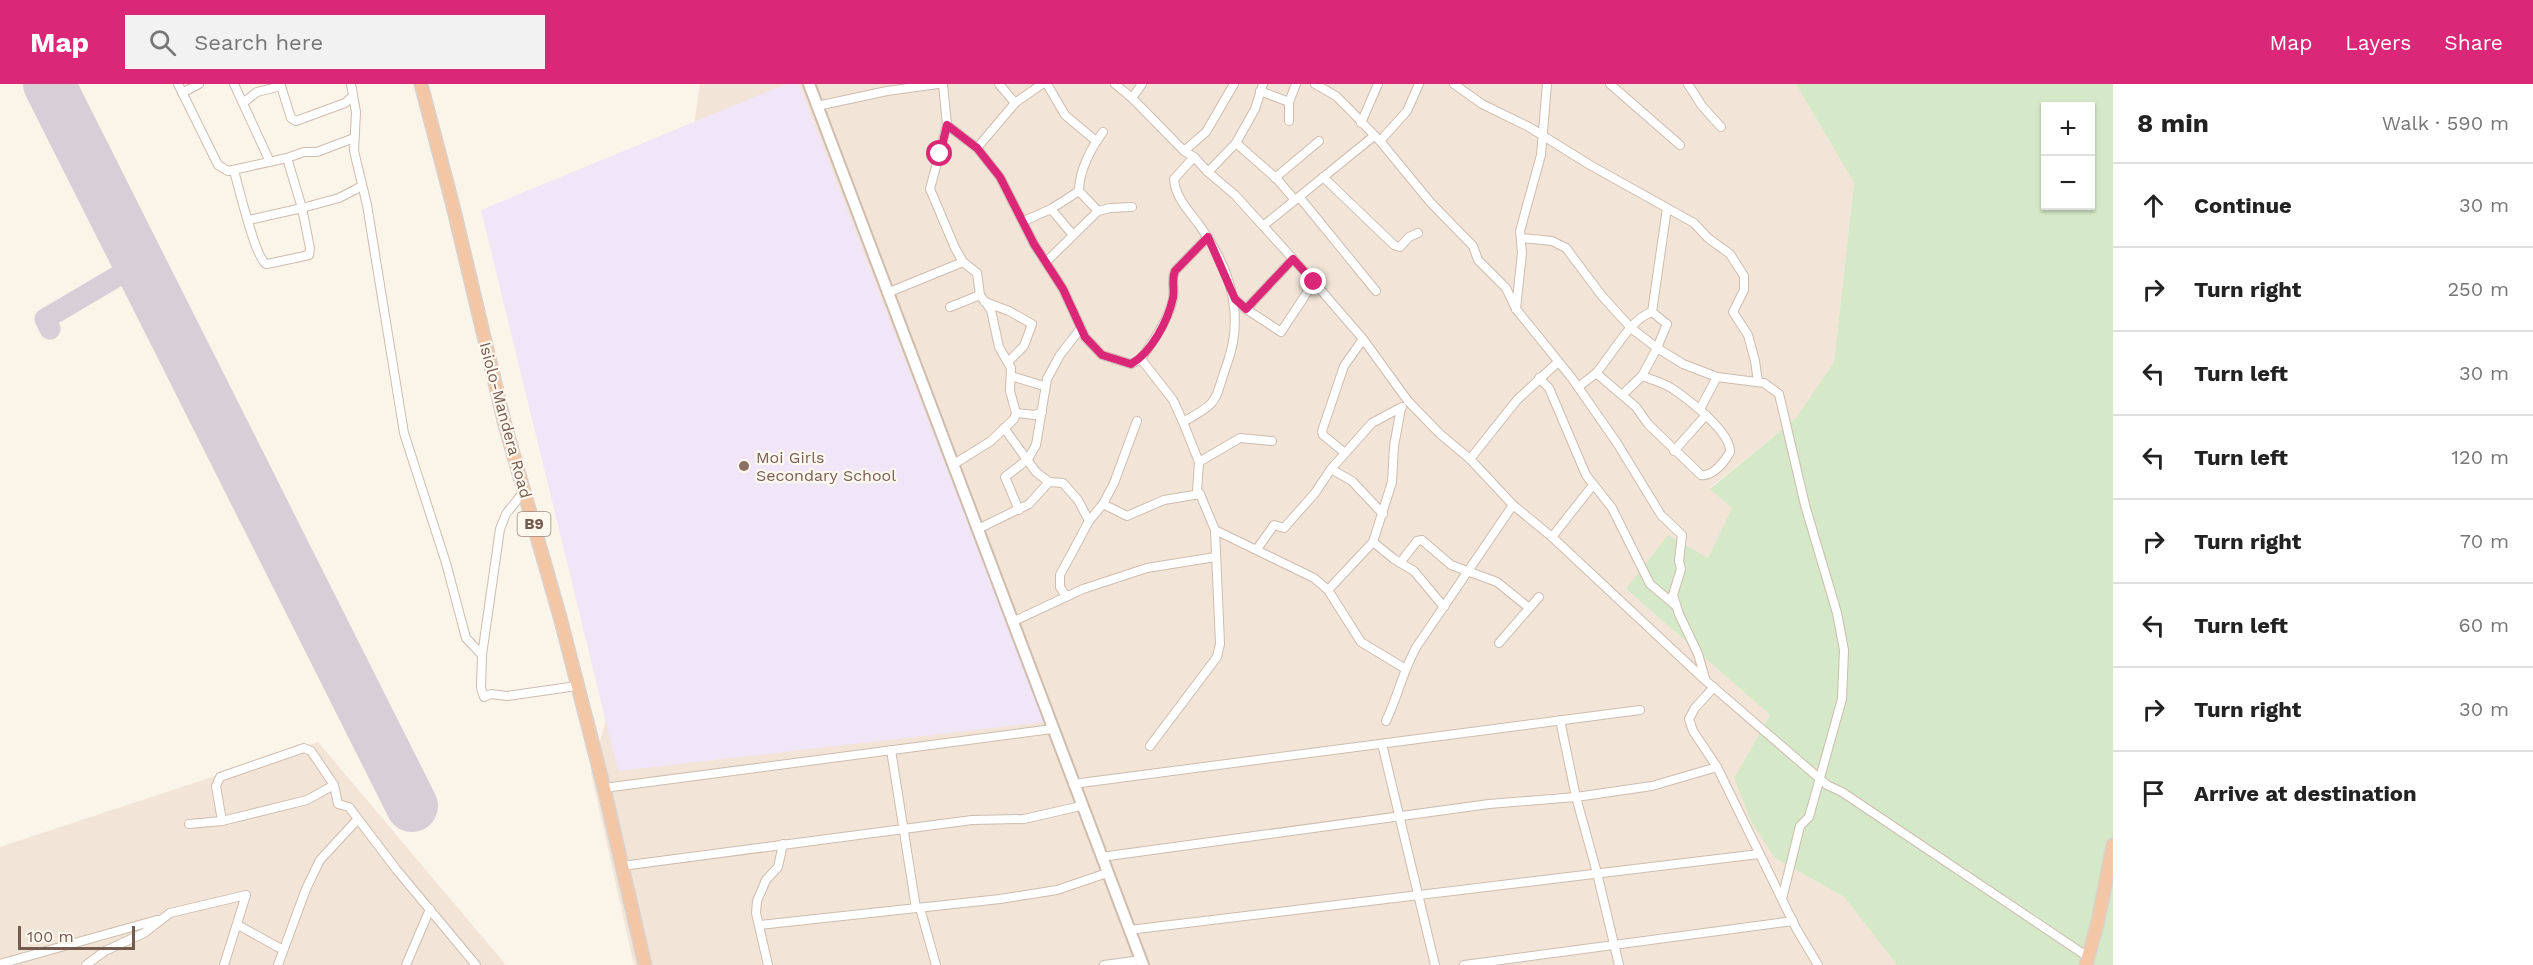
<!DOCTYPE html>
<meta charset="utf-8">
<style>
:root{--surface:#fff;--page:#f2f2f2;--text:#222;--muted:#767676;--line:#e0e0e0;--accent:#db2777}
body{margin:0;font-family:"Work Sans",sans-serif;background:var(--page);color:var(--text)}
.controls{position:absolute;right:18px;top:18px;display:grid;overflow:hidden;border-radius:0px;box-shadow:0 2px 4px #0004}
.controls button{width:54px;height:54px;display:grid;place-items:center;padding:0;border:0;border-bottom:2px solid var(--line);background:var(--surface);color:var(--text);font:30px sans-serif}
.scale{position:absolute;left:18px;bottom:15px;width:117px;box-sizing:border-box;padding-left:6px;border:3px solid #745b4e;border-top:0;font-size:16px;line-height:21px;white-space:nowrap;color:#745b4e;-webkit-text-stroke:4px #fef8ef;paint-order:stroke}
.stop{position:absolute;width:18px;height:18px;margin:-14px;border:4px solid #db2777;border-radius:50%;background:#fff}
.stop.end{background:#db2777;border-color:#fff;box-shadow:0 2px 6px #0008}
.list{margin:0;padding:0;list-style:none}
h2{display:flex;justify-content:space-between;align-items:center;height:78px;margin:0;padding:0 24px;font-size:26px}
h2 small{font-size:20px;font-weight:400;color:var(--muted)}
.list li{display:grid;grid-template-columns:39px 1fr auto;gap:18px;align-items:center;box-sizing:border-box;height:84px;padding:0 24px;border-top:2px solid var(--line)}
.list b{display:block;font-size:22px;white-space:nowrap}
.list em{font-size:20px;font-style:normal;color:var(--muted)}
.icon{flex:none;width:33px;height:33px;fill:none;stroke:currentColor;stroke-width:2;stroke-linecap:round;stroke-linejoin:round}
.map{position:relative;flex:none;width:2113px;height:881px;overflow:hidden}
header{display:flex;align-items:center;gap:36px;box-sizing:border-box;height:84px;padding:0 30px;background:var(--accent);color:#fff}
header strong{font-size:28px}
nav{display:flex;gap:33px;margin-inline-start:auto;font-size:21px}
.search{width:420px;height:54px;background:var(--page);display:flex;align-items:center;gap:15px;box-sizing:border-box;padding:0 21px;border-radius:0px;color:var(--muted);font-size:22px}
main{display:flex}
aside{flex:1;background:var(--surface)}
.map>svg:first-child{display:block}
</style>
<header>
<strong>Map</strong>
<div class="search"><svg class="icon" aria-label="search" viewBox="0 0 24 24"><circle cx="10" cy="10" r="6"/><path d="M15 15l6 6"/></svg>Search here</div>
<nav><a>Map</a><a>Layers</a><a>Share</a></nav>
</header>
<main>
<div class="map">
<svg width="2113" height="881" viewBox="0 0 2113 881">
<rect width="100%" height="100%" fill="#fbf4e9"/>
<g fill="#f2e5d7">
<path d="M700,0H1796L1854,99L1834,278L1796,334L1710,404L1732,424L1708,475L1626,505L1770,631L1734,694L1775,774L1844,813L1897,881H634L591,689L659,448L689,74Z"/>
<path d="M318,658L506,881H0V763Z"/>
</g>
<path fill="#f1e5f8" d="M786,0H799L1044,638L618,687L481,126Z"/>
<path fill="#d5e8c7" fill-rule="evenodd" d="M1796,0H2113V881H1897L1844,813L1775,774L1751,737L1734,694L1770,631L1626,505L1668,451L1708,474L1732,424L1710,405L1796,334L1834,278L1854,99ZM2046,22H2090V122H2046Z"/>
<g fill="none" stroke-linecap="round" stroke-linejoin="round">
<path stroke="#d8ced7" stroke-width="21" d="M50,245L45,235L140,179"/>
<path stroke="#d8ced7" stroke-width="52" d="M49,0L412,722"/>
<g stroke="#cdbcaf" stroke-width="10">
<g id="minor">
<path d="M178,0L218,81L228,87L287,74L304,68H317L354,54"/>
<path d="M234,0L270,78"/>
<path d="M351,0L356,28L354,67L367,121L404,349L446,479L466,554L482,571"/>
<path d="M943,0L947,41L930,105L955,164L963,178L977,189L980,211L991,226L999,263L1011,284L1010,307L1016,329L1014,335L991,357L954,380"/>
<path d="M999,0L1015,19"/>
<path d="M1047,0L1065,31L1096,57"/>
<path d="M1115,0L1132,14L1184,67L1194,73L1208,88L1235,111L1314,198L1363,255L1408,317L1440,350L1470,375L1513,421L1552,453L1705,596L1827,701L1842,708L2088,873"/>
<path d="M1315,0L1336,12L1349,25L1380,57L1431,119L1473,162L1478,176L1506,204L1516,225L1571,293L1617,359L1661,431L1682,451L1679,477L1681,485L1673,511L1679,530L1698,570L1705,594"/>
<path d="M1454,0L1482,20L1529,43L1590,81L1694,139L1708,154L1730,170L1744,192V206L1733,228L1748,251L1755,277L1758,298"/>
<path d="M1610,0L1680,61"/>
<path d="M1688,0L1702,22L1721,43"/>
<path d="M1260,7L1289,18"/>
<path d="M182,9L199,0"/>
<path d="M1132,14L1142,0"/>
<path d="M243,19L257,8L281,2L291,34L296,37L345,19L353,12"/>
<path d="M817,22L887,7L938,0"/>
<path d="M1289,37V18L1296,0"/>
<path d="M1361,39L1378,0"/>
<path d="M947,41L977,64L1000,93L1034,160L1063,205L1085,253L1102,271L1131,280L1141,275L1173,316L1183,338L1199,378L1197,407L1200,410L1215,446L1314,494L1328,506L1361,558L1404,584"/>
<path d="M1380,57L1407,27L1419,0"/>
<path d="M1236,59L1277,95L1294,115H1301L1376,207"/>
<path d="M977,64L1015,19L1042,0"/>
<path d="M1184,67L1206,48L1234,0"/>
<path d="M287,74L302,124L339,114L362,102"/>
<path d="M234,87C239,104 255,173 266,180L272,179L309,171L310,164L302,124L249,136"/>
<path d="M1208,88L1236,59L1255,25L1263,0"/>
<path d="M1323,93L1394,161L1400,163L1409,153L1418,149"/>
<path d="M1275,94L1319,57"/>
<path d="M1051,125L1073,151"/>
<path d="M1098,127L1079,107C1079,87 1091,64 1103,48"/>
<path d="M1024,137L1051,125L1079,107"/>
<path d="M1263,142L1374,52"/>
<path d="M1522,154L1552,157L1566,164L1602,212L1631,244L1657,264L1683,280L1717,293L1764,299L1779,310L1805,421L1837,529L1844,566L1842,615L1809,733L1800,742L1782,815"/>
<path d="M1046,178L1098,127L1110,124L1132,123"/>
<path d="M887,209L963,178"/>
<path d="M1235,215L1246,225L1281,248L1314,198"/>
<path d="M985,218L1009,227L1032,240L1024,262L1009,277"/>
<path d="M950,223L980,211"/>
<path d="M1246,225L1293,175"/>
<path d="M1516,225L1522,169L1520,147L1541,71L1547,0"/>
<path d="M1652,228L1667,124"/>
<path d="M1141,275C1153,257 1168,237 1173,215C1175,205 1171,196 1175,187L1208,153"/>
<path d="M1596,289L1636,323L1648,340L1701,391C1713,393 1725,377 1730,368C1731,348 1689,316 1673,305C1664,299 1653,296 1642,292L1623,310"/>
<path d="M1011,292L1044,302"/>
<path d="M1539,294L1549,304L1586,391L1612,424L1650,500L1676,522"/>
<path d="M1578,303C1584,298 1591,294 1597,288C1611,272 1632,233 1652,228L1667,240L1657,264L1642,292"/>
<path d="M1401,324L1394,362L1392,398L1373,458L1394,475L1414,487L1444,523"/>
<path d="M1700,325L1717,293"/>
<path d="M1016,329L1035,331L1042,328"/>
<path d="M1183,338C1221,317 1213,319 1227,280C1245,231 1230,184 1200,142C1189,127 1175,113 1174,95L1194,73"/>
<path d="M1004,344L1036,388L1049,398L1063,399L1078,416L1089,437"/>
<path d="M1674,367L1706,331"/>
<path d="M1345,369L1323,351L1322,347L1344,282L1363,255"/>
<path d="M1470,375L1517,316L1558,278"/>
<path d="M1199,378L1240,354L1272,357"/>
<path d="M1331,385L1352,397L1383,430"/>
<path d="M525,406L506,430L500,445L482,571L481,604L484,613L491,610L507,612L577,602"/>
<path d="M1103,420L1127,432L1164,416L1200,410"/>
<path d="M1019,426L1005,393L1028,375L1036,361L1047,295L1060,271L1081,244"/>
<path d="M978,445L1029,420L1049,398"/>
<path d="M1552,453L1593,401"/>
<path d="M1257,465L1274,441L1284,444L1315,409L1331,385L1372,339L1402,323"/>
<path d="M1400,479L1417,457L1422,456L1451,481L1497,498L1528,523"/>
<path d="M1328,506L1373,458"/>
<path d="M1066,512L1060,503V491L1089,437L1103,420L1114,399L1137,337"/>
<path d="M1012,538L1083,505L1147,484L1215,473"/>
<path d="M1499,559L1539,513"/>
<path d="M1714,603L1695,624L1689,635L1693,647L1717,683L1796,844L1818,881"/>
<path d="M1560,636L1576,713L1597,789L1619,881"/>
<path d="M1386,637C1398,612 1403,586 1417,562L1513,421"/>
<path d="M1382,660L1435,881"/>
<path d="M1150,662L1217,573L1220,560L1215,446"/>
<path d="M891,666L916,824"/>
<path d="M1073,700L1640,626"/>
<path d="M604,704L1052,645"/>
<path d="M222,737L216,702L220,693L304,664L311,667L334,701"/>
<path d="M189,740L222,737L307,716L334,701L338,720L349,723L396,785L476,881"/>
<path d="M1101,773L1489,720L1576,713L1652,702L1717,683"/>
<path d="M622,782L972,736L1024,735L1081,722"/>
<path d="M920,824L936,881"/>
<path d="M238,841L283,866"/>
<path d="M760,841L1000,815L1057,806L1107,789"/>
<path d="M1129,846L1759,770"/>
<path d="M0,880L157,836"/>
<path d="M86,881L105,867L144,849L170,829L246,811L224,881"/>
<path d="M278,881L306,805L320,776L357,736"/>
<path d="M406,881L430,825"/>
<path d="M768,881L756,829L757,817L766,796L778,783L783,760"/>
<path d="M1104,881L1141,876"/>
<path d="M1464,881L1793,837"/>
</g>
</g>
<g stroke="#cfbcad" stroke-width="14">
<path id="secondary" d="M809,0L1143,881"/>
</g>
<g stroke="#d8d1cd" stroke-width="15">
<g id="trunk">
<path d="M421,0L453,122L505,341L560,533L604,704L645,881"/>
<path d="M2086,881L2098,837L2113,761"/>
</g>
</g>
<use href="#minor" stroke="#fff" stroke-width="8"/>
<use href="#secondary" stroke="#fff" stroke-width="10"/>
<use href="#trunk" stroke="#f3c6a5" stroke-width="12"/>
</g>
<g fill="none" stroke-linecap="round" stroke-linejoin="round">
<path stroke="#db2777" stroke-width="8" d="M940,70L947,41L977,64L1000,93L1034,160L1063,205L1085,253L1102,271L1131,280C1151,269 1168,237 1173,214C1175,204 1171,196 1175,187L1208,153L1235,215L1246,225L1293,175L1314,198"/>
</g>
<circle fill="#8d6e63" stroke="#fef8ef" stroke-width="2" cx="744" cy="382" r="6"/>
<g text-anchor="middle" stroke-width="4.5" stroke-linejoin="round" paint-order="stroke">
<rect fill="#fef8ef" stroke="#9d8a7e" stroke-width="1.5" x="517.5" y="428" width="33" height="24" rx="4.5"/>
<g font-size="15" font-weight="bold" fill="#745b4e">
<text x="534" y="445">B9</text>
</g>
<g font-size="16" fill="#745b4e" stroke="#fef8ef">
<text transform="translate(506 336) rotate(75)" y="6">Isiolo-Mandera Road</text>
</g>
<g font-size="16" fill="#785e54" stroke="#fef8ef" text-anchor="start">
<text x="756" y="379">Moi Girls<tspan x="756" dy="18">Secondary School</tspan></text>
</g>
</g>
</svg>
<div class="controls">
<button>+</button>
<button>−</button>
</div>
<div class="scale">100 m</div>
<div class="stop" style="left:940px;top:70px"></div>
<div class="stop end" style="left:1314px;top:198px"></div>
</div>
<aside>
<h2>8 min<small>Walk · 590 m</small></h2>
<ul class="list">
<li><svg class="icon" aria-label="ahead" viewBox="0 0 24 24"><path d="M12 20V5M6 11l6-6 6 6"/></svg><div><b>Continue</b></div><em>30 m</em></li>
<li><svg class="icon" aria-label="right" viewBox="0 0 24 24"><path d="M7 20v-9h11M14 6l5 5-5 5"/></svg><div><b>Turn right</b></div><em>250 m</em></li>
<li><svg class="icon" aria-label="left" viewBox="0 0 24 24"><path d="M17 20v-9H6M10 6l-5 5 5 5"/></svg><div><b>Turn left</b></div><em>30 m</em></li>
<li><svg class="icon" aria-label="left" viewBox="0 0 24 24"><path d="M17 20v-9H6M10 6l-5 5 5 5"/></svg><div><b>Turn left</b></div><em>120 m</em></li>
<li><svg class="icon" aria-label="right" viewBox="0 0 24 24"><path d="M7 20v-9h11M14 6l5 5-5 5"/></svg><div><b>Turn right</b></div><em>70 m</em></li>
<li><svg class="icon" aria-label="left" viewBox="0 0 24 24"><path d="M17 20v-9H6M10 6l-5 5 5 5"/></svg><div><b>Turn left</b></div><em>60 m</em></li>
<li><svg class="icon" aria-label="right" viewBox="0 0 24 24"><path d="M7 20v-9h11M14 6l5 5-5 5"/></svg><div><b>Turn right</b></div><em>30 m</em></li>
<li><svg class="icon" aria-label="arrive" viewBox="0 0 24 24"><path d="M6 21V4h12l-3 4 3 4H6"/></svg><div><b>Arrive at destination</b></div></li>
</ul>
</aside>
</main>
